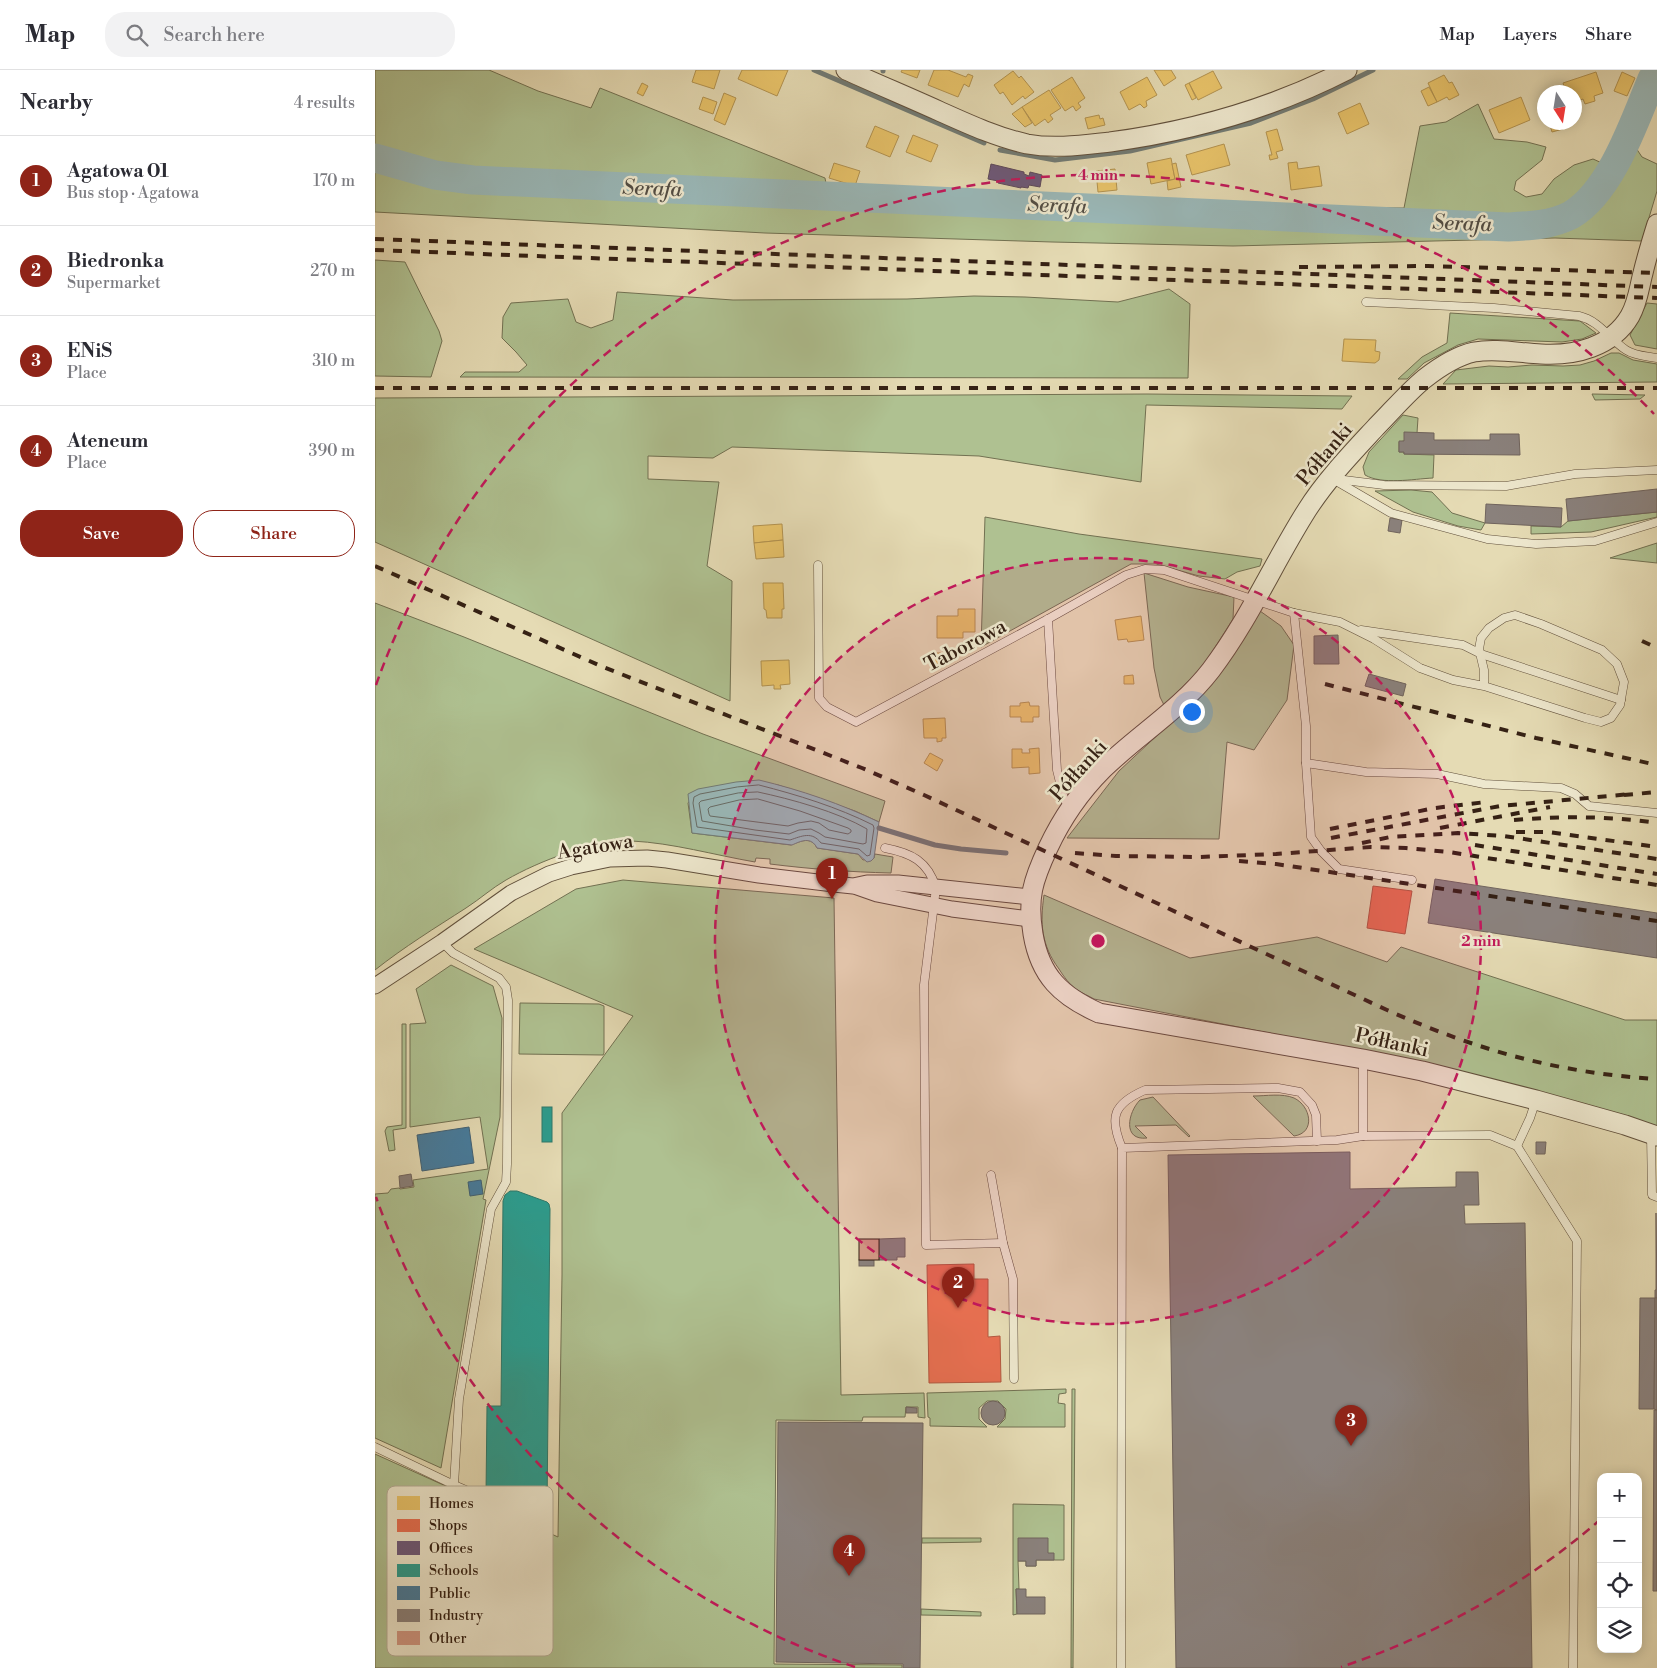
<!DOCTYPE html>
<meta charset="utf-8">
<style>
:root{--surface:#fff;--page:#f2f2f3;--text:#2b2b33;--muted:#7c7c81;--line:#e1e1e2;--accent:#8f2418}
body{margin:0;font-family:"Libre Bodoni",serif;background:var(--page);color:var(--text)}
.controls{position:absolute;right:15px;bottom:15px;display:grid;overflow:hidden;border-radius:10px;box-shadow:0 2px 12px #0003}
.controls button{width:45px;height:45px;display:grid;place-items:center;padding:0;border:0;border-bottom:1px solid var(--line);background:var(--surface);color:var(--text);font:25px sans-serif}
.compass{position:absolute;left:1162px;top:15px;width:45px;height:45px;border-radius:50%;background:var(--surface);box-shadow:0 2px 12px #0003;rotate:168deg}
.you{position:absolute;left:816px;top:641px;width:18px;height:18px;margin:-12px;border:4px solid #fff;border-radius:50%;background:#1a73e8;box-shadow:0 0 0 8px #1a73e833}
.badge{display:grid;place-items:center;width:32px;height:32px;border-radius:50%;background:var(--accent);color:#fff;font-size:16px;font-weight:700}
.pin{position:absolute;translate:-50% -41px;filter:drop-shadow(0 1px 2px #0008)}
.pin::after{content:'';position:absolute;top:26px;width:18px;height:15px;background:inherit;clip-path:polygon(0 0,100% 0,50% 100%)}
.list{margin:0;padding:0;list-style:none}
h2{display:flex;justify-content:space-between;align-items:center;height:65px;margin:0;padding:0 20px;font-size:21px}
h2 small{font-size:16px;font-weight:400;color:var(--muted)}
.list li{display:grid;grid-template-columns:32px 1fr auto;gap:15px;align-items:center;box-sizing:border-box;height:90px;padding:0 20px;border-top:1px solid var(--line)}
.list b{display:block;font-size:19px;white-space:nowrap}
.list p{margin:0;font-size:16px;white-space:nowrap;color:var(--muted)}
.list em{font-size:16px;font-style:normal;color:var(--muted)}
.actions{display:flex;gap:10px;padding:15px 20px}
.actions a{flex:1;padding:11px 0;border:1px solid var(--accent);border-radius:20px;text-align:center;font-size:18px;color:var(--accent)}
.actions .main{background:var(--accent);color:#fff}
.icon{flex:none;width:28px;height:28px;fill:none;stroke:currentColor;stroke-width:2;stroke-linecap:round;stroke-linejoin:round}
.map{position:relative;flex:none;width:1282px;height:1598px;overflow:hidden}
header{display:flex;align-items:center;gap:30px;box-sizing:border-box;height:70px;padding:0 25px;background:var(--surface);border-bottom:1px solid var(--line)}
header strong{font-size:24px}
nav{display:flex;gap:28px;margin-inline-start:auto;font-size:18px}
.search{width:350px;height:45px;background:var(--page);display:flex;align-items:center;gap:12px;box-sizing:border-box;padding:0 18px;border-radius:20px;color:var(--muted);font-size:19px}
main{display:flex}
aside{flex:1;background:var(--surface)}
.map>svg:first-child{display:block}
</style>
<header>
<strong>Map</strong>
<div class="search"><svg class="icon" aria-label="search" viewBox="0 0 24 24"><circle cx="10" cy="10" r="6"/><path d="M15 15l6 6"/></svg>Search here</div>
<nav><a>Map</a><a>Layers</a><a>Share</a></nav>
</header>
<main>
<aside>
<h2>Nearby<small>4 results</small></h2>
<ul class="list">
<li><span class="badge">1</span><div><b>Agatowa 01</b><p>Bus stop · Agatowa</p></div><em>170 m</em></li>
<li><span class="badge">2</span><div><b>Biedronka</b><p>Supermarket</p></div><em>270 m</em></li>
<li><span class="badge">3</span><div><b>ENiS</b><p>Place</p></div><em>310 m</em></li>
<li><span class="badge">4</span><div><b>Ateneum</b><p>Place</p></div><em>390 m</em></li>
</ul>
<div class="actions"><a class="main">Save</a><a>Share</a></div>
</aside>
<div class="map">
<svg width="1282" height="1598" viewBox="0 0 1282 1598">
<rect width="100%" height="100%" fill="#e5dbb4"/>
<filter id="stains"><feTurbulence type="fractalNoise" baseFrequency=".004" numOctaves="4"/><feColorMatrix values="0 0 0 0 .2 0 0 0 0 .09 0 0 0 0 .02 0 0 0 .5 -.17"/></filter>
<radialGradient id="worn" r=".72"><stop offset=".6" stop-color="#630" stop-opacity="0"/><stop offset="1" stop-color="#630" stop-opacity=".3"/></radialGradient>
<g fill="#afc191" stroke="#727152">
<path d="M0,0H114L163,21L216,38L225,18L450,108L452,119L672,134L1029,138L1045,56L1071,52L1103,34L1119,69L1152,72L1171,77L1167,90L1141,111L1139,120L1151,127L1167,124L1179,109L1199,95L1218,89L1227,93L1268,1V0H1282V21L1259,75L1267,87L1282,94V121L1267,171L1180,168L858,176L677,172L390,163L0,142Z"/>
<path d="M0,190L30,192L64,261L67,271L56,307L0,306Z"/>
<path d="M794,219L815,234L813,308L85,307L90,302H144L152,295L141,282L127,268L128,247L136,233L193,229L201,252L216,258L238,250L242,222L358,230L532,229L599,226L650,227L743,232Z"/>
<path d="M1272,233L1282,234V279L1260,275L1255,265Z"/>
<path d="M1075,243L1205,251L1221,263L1207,269L1187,272L1103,269L1083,275L1049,293L1032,309H1023L1047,287L1072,273Z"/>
<path d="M1236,283H1244L1258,290L1282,294V312L1068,314L1081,300L1114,296L1133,297L1157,295L1188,296L1205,295L1219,291Z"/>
<path d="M772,324L977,326L967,339L771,335L766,412L604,386L357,377L338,388L273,386V409L344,412L332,496L357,511L355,631L0,472V328Z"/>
<path d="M1217,324L1270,325L1265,329L1220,330Z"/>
<path d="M1028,345L1043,348L1042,363L1029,371L1024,372V382H1029V384L1059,385L1058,408C1038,409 1007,415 990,405L988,397L994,382Z"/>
<path d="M1036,420L1057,422L1077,443L1110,453L1106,460L1083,456L1038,442L1000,421Z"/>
<path d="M1282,442V447L1216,462L1156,464V456L1186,457L1193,451Z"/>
<path d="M610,447L704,464L887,489L885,496L862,502L850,509L824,506L781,494H756L606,577Z"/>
<path d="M1282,473V493L1235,488Z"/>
<path d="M769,503L813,517L859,527L858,549L827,598L789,635L785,627L779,598Z"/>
<path d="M0,533L89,567L328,664L510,731L504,752L480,741L403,715L341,717L323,720L313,733L317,763L416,775C426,771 436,766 442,778L483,784L488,790L499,788L500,784L518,787L516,803C475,802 435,799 395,794V789L381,788L380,792C339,785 298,773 257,771C218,770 164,791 131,810C117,818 105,829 91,838C60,858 29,877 0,900Z"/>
<path d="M885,541L906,556L919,575L912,630L879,680L852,672L844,769L692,768L744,701L818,632L850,593Z"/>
<path d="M248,810L459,828L466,1325L549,1323L550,1348L543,1347V1337H531L530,1347H488L487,1351L401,1350L399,1594L527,1595V1598H0V1384L183,1467L187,1205V1043L258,946L99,879L201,819Z"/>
<path d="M669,825L815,888L942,867L1012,892L1026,877L1250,950H1282V1057L987,981L719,929C714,926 707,923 702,920C695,915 689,907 684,899C666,875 665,853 669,825Z"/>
<path d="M76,895L118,916L127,948L125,1047L108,1129L111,1130L66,1398L0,1368V1124L13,1123L16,1119L24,1118L25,1119L39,1117L38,1110L113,1099L105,1047L35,1057V954L51,953L41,919Z"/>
<path d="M145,933L224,934L229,936V983L228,985L144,984Z"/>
<path d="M27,954H31V1058L18,1060L20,1080L14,1081L10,1061L12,1057L27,1055Z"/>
<path d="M878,1026C891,1026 907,1023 919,1028C936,1036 941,1063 919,1066Z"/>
<path d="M778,1027L815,1066L814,1067L801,1055L760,1056L772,1068C747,1071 753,1042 765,1030Z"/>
<path d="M691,1319V1323L684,1324L683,1333L690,1334V1357H622L630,1349L631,1339L623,1331H612L604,1338V1349L612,1357L555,1356V1348L553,1347L552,1323Z"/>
<path d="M697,1319H700L698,1598H696Z"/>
<path d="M638,1434L689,1435V1490H661V1496H651V1491H643L644,1519H641L642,1544L638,1545Z"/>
<path d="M547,1468H606V1472L547,1473Z"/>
<path d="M546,1539L606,1542V1546L546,1545Z"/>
</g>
<path fill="#9ab8b8" stroke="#727c76" d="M384,710C426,720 466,734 504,752L499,788L496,791L492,792L483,784L442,778C436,766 426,771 417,775L317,763L313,724L323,719L361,712Z"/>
<g fill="#e9c46a" stroke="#b39350">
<path d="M321,0H345L339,19L317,12Z"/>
<path d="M367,0H413L402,26L363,9Z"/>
<path d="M527,0H545L542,8L526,2Z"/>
<path d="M559,0H573L591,7L593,4L598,6L594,17L589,14L583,27L553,15Z"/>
<path d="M779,0H796L801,8L789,16Z"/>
<path d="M638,1L644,8L646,6L659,22L650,29L648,26L637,35L628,22L625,24L619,15Z"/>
<path d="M838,1L847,18L823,30L814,13Z"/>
<path d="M1221,2L1228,23L1219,26L1220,31L1210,34L1208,29L1200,32V22H1191L1188,13Z"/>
<path d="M1247,2L1260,8L1252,26L1239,21Z"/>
<path d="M1069,5L1074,13L1077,12L1084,25L1074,30L1072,27L1062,32L1053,13Z"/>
<path d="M697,7L710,28L703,33L706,37L701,41L698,36L690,41L676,20Z"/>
<path d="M772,7L782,25L771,31L772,36L769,38L765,34L754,40L745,22Z"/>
<path d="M267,13L273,16L268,26L262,23Z"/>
<path d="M814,13L821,28L817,30L810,15Z"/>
<path d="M1054,17L1062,32L1053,36L1046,21Z"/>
<path d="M674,20L686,38L675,45L678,49L673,53L670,49L660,56L647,37Z"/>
<path d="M349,23L361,28L350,55L339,50Z"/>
<path d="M328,27L342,32L338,44L324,39Z"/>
<path d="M1146,27L1155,50L1124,63L1114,40Z"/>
<path d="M985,33L994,54L972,64L963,43Z"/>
<path d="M647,37L657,53L650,57L637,44Z"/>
<path d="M724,45L725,49L728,48L730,55L713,59L710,48Z"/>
<path d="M1174,52H1187L1188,59L1177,62Z"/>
<path d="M500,56L524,66L515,87L491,77Z"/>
<path d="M902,59L908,80L901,82L903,88L895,90L894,85H897L891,62Z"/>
<path d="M538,65L563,75L556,92L531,82Z"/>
<path d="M849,74L855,95L817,105L811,85Z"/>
<path d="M796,88L800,109L776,114L772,93Z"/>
<path d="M922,92L923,99L944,96L947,116L916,120L913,93Z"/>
<path d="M459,93L485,101L480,116L454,108Z"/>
<path d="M801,93L806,117L793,120L792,111L800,109L797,94Z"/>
<path d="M740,99L742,120L723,122L721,101Z"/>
<path d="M969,269L1001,270L1000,281L1005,282L1004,290L1000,293L967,291Z"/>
<path d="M407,454L408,470L379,473L378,456Z"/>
<path d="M408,470L409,487L381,489L379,473Z"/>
<path d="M388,513H408L409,539H407V548H392L391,540L389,539Z"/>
<path d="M583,539H600V562H588V568H562V546H583Z"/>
<path d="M766,546L769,570L753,572L752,569L743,570L740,550Z"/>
<path d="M555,583H566V594H556Z"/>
<path d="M414,590L415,614L405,615L406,619H399V615L387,616L386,591Z"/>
<path d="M758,605L759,614H749V606Z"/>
<path d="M654,632L655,636H664V647H658V652H646V647H635V636H645V633Z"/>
<path d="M570,648L571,668H567V671L562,672V668H549L548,649Z"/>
<path d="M664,678L665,703L654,704V697L637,698V679H647V683H655L654,679Z"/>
<path d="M555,683L568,690L562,701L549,693Z"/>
</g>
<g fill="#e76f51" stroke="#b2583f">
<path d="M998,816L1037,821L1030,864L992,858Z"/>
<path d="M599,1194V1209H613V1267L625,1266L626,1312L554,1313L552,1195Z"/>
</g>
<path fill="#6d597a" stroke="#5c485b" d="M616,94L649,102V104L654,106L655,102L667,105L665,117L654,115L653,118L646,117V118L623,113V111L613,109Z"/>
<g fill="#2a9d8f" stroke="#2d786a">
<rect x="167" y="1037" width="10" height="35"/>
<path d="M135,1121H142L172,1132L174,1134L175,1139L172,1440L170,1444L165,1447L111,1424L112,1336H126L128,1131L130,1125Z"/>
</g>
<g fill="#457b9d" stroke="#406074">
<path d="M94,1057L99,1093L47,1101L42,1065Z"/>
<path d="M106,1110L108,1124L95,1126L93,1112Z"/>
</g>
<g fill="#8a817c" stroke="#70645d">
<path d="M1029,362L1059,363V370H1115V364H1144L1145,385L1029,384V382H1024V371H1029Z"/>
<path d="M1282,419V442L1193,451L1191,429Z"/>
<path d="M1111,434L1187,438L1186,457L1110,453Z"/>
<path d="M1015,448L1027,450L1025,463L1013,461Z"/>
<path d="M963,565L964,594H939V566Z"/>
<path d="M994,604L1031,614L1028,626L990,616Z"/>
<path d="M1060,809L1282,843V888L1053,853Z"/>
<path d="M1161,1072H1171L1170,1084H1161Z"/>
<path d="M975,1082V1119L1081,1117V1102H1103L1104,1135H1089L1090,1154L1150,1153L1157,1598H801L793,1085Z"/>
<path d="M36,1104L38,1116L25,1118L24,1106Z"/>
<path d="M1281,1143L1282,1228H1280V1220H1281Z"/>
<path d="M530,1168V1187H522V1190H504V1169Z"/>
<rect x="484" y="1190" width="15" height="6"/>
<path d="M1265,1228H1280L1279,1339H1264Z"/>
<path d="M1280,1228H1282V1340L1279,1339Z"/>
<circle cx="618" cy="1343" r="12"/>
<path d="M531,1337L542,1338V1343H531Z"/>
<path d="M1279,1340H1282V1521H1278Z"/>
<path d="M403,1352L548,1353L545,1598H528V1594L401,1592Z"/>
<path d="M643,1468H673V1483H679V1490H661V1496H651V1491H643Z"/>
<path d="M641,1519H651V1527H670V1544H642Z"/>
</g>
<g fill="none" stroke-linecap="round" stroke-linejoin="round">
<g stroke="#686c66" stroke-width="1">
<path d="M384,715C423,725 462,737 498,755L499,758L495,785L492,786L484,779L446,773C437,761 427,766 415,770L322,757L318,733L319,727L325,724L362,717Z"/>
<path d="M383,722C416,729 463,742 492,759L491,773L488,774L450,767L444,763L436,759L424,760L414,764L380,760L327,751L324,733L326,731L363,723Z"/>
<path d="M383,729L425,741L473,758L476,760V762L473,764L454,760L444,753L436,751L423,753L413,756L335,746L334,744L333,739L335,737L364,730Z"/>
</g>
<g stroke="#727c76" stroke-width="5">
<path d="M439,0L609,73"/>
<path d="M508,1V0"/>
<path d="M625,80L680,90L755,81L876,53L938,29L998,0"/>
<path d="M504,758L560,775L586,779L631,783"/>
</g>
<path stroke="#9ab8b8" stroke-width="29" d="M0,88L60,105L98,110L1133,157C1154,156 1177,155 1196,145C1236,122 1260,50 1277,9L1282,2"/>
</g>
<rect fill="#d19884" stroke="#352114" x="484" y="1169" width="20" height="21"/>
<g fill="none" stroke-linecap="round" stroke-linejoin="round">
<g stroke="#61503c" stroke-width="9">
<g id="service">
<path d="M991,232L1119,238L1204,246C1225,251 1234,269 1251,280C1260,286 1272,286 1282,288"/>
<path d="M956,408L1016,443L1112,469L1161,474L1220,471L1282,452"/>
<path d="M961,409L1009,415L1131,416L1200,404L1282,400"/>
<path d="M443,495L444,628L452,637L481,652L673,549L751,505L770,499L789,500L919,543L965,552L999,569L1045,598L1078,610L1109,616L1210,648L1226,652L1236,648L1245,635L1249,612L1242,594L1227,580L1166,554L1140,545L1129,548L1114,558L1106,568L1104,579L1109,600V616"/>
<path d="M919,543L931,656V693L936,767L946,781L964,799L1037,810"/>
<path d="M673,549L682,700L689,729L696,738"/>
<path d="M986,560L1088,575L1106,584L1246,630"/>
<path d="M931,693L991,702L1062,704L1109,714L1186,718L1200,724L1214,736L1282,743"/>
<path d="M510,778C536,783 553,791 561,818L549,915L551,1175L628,1173"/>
<path d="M988,989V1066L1115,1065L1142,1076L1202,1171L1198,1598"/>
<path d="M1276,1065L1277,1125L1282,1127"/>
<path d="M1142,1076L1155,1048L1161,1030"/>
<path d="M747,1078C734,1047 738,1034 770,1020L903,1018L925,1022L937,1035L941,1045L942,1071"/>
<path d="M616,1105L628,1173L638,1209L639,1309"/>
<path d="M0,1377L79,1415L84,1329L116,1139L131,1112L132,1094L133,930L131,917L124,908L78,883L67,872"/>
<path d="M79,1415L102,1425"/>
<path d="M746,1598L747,1078L962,1070L988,1066"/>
</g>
</g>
<g stroke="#61503c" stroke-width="17">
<g id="minor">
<path d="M482,817L502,824L577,839L655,849"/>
<path d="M0,916L67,872L136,823L174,804L196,797L235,789L272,788L292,790L384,805L459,814L478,816L492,813H523L655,827"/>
</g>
</g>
<g stroke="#61503c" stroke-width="21">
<g id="tertiary">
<path d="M471,0C502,14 533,27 564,41C593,54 621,67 652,74C680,79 707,75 735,72C817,61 898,38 972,0"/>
<path d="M1282,154C1277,170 1272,186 1268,203C1264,218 1263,232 1255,246C1237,277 1200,286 1166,284C1144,283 1121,278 1099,282C1081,286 1063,298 1049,309C1032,323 1017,341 1001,357C977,383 951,410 932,440C899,492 874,550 836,600C806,639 763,665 728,699C705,722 687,748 673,778C658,810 652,828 658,864C665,906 686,926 724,943L988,989L1047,1001L1161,1030L1250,1055L1282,1066"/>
</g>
</g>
<use href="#service" stroke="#eee8ce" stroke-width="8"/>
<use href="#minor" stroke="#eee8ce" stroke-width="15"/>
<use href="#tertiary" stroke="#eee8ce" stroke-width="19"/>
<g stroke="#352114" stroke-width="4" stroke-dasharray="9 9" stroke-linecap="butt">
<path d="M0,169L1282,217"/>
<path d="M0,180L1282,228"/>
<path d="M924,197L1053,196L1282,203"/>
<path d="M0,318H1282"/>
<path d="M0,496L228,597L487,698L549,725L1012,940C1102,980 1182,1003 1282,1009"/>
<path d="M1267,571L1282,578"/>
<path d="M950,614L1161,668L1282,695"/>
<path d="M1249,725L1282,722"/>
<path d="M1139,750C1188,746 1234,746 1282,753"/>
<path d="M1065,758L1175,737"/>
<path d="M955,759L1060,738L1111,732"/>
<path d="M1141,762H1173L1282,777"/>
<path d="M956,768L1125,736L1256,724"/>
<path d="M987,773L1015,767L1083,763L1129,766L1282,789"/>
<path d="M1100,775L1282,804"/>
<path d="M700,783L741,786L824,787L901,784L996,777L1031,778L1074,782L1282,815"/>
<path d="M864,791L901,794L1282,851"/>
</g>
</g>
<circle cx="723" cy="871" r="383" fill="#c2185b" fill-opacity=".12"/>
<g fill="none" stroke="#c2185b" stroke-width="2.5" stroke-dasharray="9 6">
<circle cx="723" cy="871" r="383"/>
<path d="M1226 1449A766 766 0 0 1 966 1597M480 1597A766 766 0 0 1 1 1127M1 615A766 766 0 0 1 1279 344"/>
</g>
<g text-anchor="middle" stroke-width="5" stroke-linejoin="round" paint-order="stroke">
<g font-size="20" fill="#352114" stroke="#eee8ce">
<text transform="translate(949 384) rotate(-50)" y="7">Półłanki</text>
<text transform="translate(590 575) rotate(-28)" y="7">Taborowa</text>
<text transform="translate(703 700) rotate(-48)" y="7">Półłanki</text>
<text transform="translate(220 776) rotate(-9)" y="7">Agatowa</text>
<text transform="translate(1017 972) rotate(12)" y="7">Półłanki</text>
</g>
<g font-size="21" font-style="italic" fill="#534e45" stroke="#eee8ce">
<text transform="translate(277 118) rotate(2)" y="7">Serafa</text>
<text transform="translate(682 135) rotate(2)" y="7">Serafa</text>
<text transform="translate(1087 153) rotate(2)" y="7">Serafa</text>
</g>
</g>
<rect x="12" y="1416" width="166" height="170" rx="8" fill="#eee8ce" stroke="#b6ac96" stroke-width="1"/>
<rect x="22" y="1426" width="23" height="14" fill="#e9c46a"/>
<rect x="22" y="1449" width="23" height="13" fill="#e76f51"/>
<rect x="22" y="1471" width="23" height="14" fill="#6d597a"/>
<rect x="22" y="1494" width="23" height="13" fill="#2a9d8f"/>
<rect x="22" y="1516" width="23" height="14" fill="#457b9d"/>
<rect x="22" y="1539" width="23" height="13" fill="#8a817c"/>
<rect x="22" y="1561" width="23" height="14" fill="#d19884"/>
<g font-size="14" fill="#352114">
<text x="54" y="1438">Homes</text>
<text x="54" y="1460">Shops</text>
<text x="54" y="1483">Offices</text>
<text x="54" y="1505">Schools</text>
<text x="54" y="1528">Public</text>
<text x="54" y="1550">Industry</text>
<text x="54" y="1573">Other</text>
</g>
<circle cx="723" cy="871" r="8" fill="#c2185b" stroke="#eee8ce" stroke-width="2.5"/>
<g font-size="15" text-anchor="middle" font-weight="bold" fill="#c2185b" stroke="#eee8ce" stroke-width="5" stroke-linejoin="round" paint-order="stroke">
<text x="723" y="110">4 min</text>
<text x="1106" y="876">2 min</text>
</g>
<rect width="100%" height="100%" filter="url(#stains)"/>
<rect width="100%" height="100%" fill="url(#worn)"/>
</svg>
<div class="controls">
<button>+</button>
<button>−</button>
<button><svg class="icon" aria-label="locate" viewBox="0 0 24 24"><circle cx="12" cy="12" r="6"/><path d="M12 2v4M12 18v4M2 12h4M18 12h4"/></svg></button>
<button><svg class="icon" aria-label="layers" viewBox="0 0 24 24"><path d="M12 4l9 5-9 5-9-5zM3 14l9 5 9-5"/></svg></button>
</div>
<svg class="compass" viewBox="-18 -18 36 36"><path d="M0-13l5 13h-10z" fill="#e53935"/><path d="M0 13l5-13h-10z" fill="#7c7c81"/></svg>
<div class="you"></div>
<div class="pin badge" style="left:457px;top:829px">1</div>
<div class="pin badge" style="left:583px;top:1238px">2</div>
<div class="pin badge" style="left:976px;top:1376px">3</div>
<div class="pin badge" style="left:474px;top:1506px">4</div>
</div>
</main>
